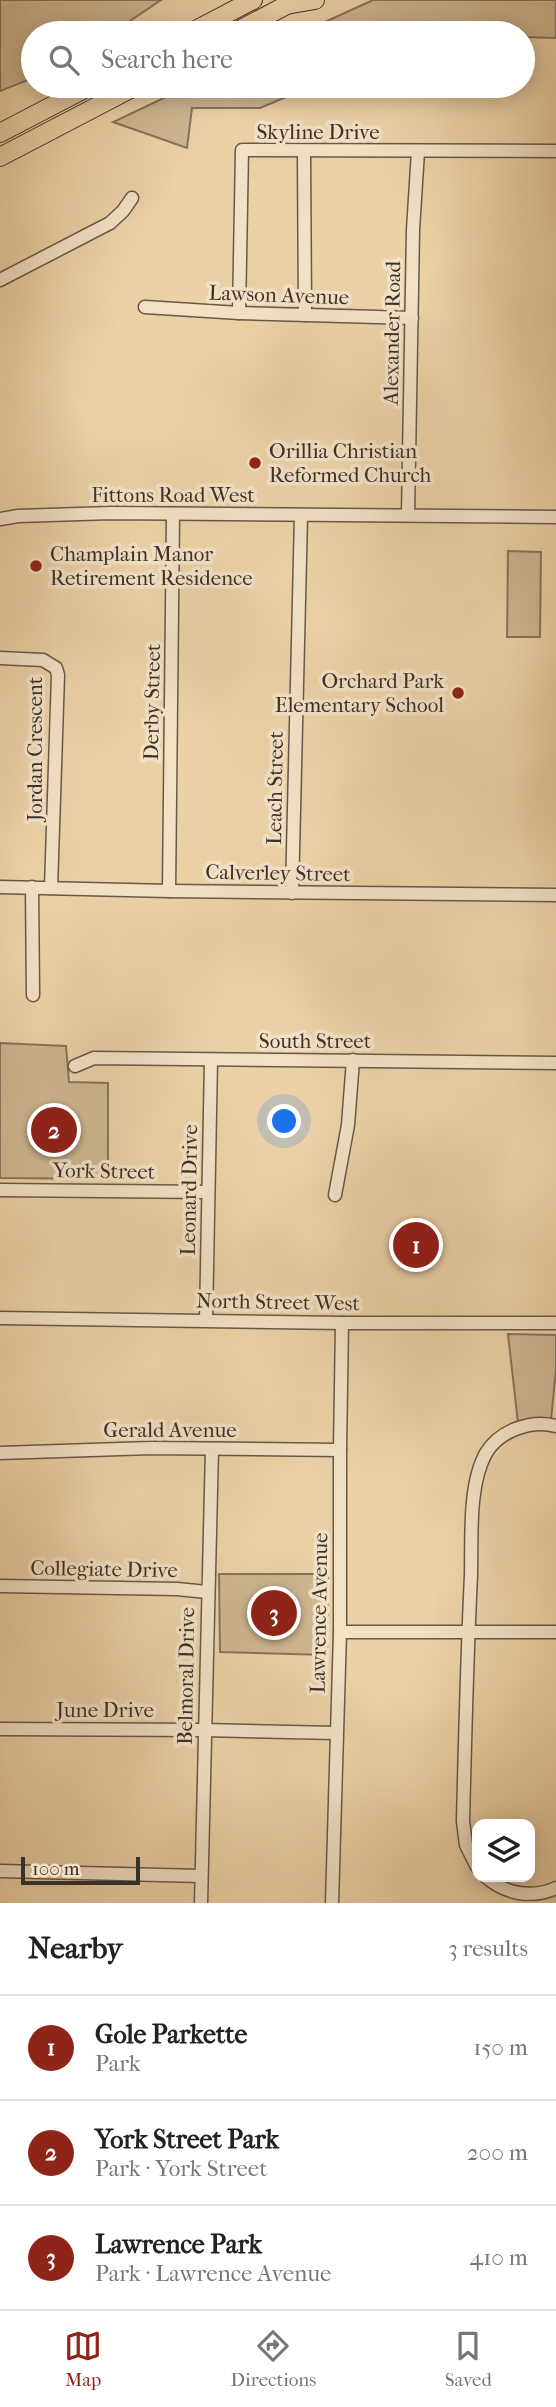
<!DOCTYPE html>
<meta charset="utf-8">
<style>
:root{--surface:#fff;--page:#f6f6f6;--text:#222;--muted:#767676;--line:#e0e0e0;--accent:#8f2418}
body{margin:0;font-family:"IM FELL French Canon",serif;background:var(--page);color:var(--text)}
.controls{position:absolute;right:21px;bottom:21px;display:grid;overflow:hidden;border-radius:14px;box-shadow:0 4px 18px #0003}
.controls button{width:63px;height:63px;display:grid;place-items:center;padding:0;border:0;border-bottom:2px solid var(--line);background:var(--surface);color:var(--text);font:35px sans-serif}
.scale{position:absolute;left:21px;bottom:18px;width:119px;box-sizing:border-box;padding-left:7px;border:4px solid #3a3128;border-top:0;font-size:19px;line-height:24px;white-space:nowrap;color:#3a3128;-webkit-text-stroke:5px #f3e1c6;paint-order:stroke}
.you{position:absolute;left:285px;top:1122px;width:24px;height:24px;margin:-18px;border:5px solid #fff;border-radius:50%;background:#1a73e8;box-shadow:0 0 0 10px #1a73e833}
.badge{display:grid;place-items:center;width:46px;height:46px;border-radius:50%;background:var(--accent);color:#fff;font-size:23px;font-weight:700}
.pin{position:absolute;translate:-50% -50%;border:4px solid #fff;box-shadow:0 2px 7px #0006}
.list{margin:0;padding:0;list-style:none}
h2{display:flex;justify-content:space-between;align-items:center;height:91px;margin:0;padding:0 28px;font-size:30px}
h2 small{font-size:23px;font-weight:400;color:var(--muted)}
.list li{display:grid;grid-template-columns:46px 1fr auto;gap:21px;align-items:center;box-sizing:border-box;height:105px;padding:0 28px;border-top:2px solid var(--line)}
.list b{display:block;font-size:26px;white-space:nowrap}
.list p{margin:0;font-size:23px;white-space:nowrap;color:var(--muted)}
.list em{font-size:23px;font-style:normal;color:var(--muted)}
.icon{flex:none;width:38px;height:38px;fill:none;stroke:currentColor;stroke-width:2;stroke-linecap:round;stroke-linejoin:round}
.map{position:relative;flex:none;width:556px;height:1903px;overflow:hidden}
.search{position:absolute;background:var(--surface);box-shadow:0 4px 18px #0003;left:21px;right:21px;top:21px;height:77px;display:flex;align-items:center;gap:18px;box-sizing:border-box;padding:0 24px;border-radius:38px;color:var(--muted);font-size:26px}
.sheet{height:406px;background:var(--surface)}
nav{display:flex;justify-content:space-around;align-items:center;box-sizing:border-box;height:98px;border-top:2px solid var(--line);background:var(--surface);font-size:19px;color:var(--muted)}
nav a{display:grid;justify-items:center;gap:4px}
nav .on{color:var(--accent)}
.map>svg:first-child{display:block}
</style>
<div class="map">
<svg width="556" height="1903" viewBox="0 0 556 1903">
<rect width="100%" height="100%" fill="#ecd1a7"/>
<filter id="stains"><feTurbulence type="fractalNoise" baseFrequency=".00286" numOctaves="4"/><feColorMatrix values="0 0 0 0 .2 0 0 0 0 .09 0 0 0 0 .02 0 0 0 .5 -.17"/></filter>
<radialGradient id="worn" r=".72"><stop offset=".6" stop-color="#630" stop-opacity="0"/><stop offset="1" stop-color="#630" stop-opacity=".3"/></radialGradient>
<g fill="#ceb691" stroke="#84745c" stroke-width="2">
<path d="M0,0H161L112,33H33V78L0,91Z"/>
<path d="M373,0H556V38L523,37V33H301Z"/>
<path d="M189,86H331L286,97L260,108H192L187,148L113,122Z"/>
<path d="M508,551L541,552L540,637H507Z"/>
<path d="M0,1043L66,1046L69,1082L108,1083V1179L0,1178Z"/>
<path d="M402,1233L429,1234V1257L403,1256Z"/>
<path d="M508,1334L556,1335V1369L551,1420L518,1423Z"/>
<path d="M219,1574H328L327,1655L220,1652Z"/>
</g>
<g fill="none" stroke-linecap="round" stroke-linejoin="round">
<g stroke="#665948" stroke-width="15">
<g id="minor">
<path d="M304,151L305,315"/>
<path d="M0,280L110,223L123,211L132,198"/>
<path d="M145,307L239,313L412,318"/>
<path d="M239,313L242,150L556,151"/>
<path d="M408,515L413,230L418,151"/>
<path d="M0,519L18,516L111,513L556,517"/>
<path d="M0,658L43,660L56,668L58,675L51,888"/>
<path d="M0,887L169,891L556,895"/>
<path d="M32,887L33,995"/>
<path d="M169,891L173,514"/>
<path d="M292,893L301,516"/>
<path d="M75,1066L94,1058L556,1063"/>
<path d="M0,1190L208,1192"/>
<path d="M335,1195L348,1125L353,1060"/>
<path d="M0,1318L342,1323H556"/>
<path d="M206,1320L211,1060"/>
<path d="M0,1453L151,1448L340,1450"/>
<path d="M0,1586L177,1589L207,1592"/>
<path d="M340,1632H556"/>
<path d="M0,1729L204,1730L336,1733"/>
<path d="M477,1867L466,1845L463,1821C465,1739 467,1657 471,1575C472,1539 468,1485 486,1453C499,1431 531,1419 556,1426"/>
<path d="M0,1871L201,1876"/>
<path d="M486,1877C506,1894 531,1899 556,1888"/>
<path d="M201,1903L212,1449"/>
<path d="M332,1903L340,1632V1450L342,1323"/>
</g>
</g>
<g stroke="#3a3128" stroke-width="20">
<g id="highway">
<path d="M286,5L315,0"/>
<path d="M190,33L253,0"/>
<path d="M234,33L296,0"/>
<path d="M0,133L90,86"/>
<path d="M0,157L136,86"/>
</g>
</g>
<use href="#minor" stroke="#f3e1c6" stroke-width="12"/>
<use href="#highway" stroke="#ecd1a7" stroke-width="18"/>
</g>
<g fill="#8f2418" stroke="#f3e1c6" stroke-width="2.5">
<circle cx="255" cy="463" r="7"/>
<circle cx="36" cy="566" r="7"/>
<circle cx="458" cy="693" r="7"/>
</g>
<g text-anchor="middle" stroke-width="7" stroke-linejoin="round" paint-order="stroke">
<g font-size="21" fill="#3a3128" stroke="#f3e1c6">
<text x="318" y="139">Skyline Drive</text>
<text transform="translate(279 295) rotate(2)" y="7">Lawson Avenue</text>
<text transform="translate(392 333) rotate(-89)" y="7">Alexander Road</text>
<text x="173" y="502">Fittons Road West</text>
<text transform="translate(152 702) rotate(-89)" y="7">Derby Street</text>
<text transform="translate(35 749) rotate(-90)" y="7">Jordan Crescent</text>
<text transform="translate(275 788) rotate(-89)" y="7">Leach Street</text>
<text transform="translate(278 873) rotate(1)" y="7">Calverley Street</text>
<text x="315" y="1048">South Street</text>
<text transform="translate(104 1171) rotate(1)" y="7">York Street</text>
<text transform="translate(189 1190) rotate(-89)" y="7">Leonard Drive</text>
<text transform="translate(278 1302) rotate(1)" y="7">North Street West</text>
<text x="170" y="1437">Gerald Avenue</text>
<text transform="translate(104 1569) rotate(1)" y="7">Collegiate Drive</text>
<text transform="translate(319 1613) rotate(-89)" y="7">Lawrence Avenue</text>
<text transform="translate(186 1676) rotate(-89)" y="7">Belmoral Drive</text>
<text x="105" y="1717">June Drive</text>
</g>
<g font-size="21" fill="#3a3128" stroke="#f3e1c6" text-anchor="start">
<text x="269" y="458">Orillia Christian<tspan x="269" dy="24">Reformed Church</tspan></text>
<text x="50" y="561">Champlain Manor<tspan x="50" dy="24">Retirement Residence</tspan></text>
<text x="444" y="688" text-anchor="end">Orchard Park<tspan x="444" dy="24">Elementary School</tspan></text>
</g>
</g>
<rect width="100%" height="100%" filter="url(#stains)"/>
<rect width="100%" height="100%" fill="url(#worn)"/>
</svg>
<div class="controls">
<button><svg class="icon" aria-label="layers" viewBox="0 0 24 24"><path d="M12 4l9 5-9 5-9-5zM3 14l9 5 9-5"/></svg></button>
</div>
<div class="scale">100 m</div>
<div class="you"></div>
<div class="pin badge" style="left:416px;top:1245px">1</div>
<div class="pin badge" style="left:54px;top:1130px">2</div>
<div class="pin badge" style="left:274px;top:1613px">3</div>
<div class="search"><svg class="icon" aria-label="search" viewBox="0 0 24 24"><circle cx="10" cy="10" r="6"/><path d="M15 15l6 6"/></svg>Search here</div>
</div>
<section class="sheet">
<h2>Nearby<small>3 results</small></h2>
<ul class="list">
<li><span class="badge">1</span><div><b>Gole Parkette</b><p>Park</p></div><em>150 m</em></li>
<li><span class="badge">2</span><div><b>York Street Park</b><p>Park · York Street</p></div><em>200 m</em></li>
<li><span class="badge">3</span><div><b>Lawrence Park</b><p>Park · Lawrence Avenue</p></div><em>410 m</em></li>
</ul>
</section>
<nav>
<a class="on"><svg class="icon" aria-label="map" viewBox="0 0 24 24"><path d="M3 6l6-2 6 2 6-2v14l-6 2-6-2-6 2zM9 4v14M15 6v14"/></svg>Map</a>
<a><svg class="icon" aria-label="directions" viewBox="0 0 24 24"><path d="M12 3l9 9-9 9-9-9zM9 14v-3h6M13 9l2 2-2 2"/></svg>Directions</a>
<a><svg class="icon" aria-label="saved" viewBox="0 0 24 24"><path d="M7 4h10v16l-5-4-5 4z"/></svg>Saved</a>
</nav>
